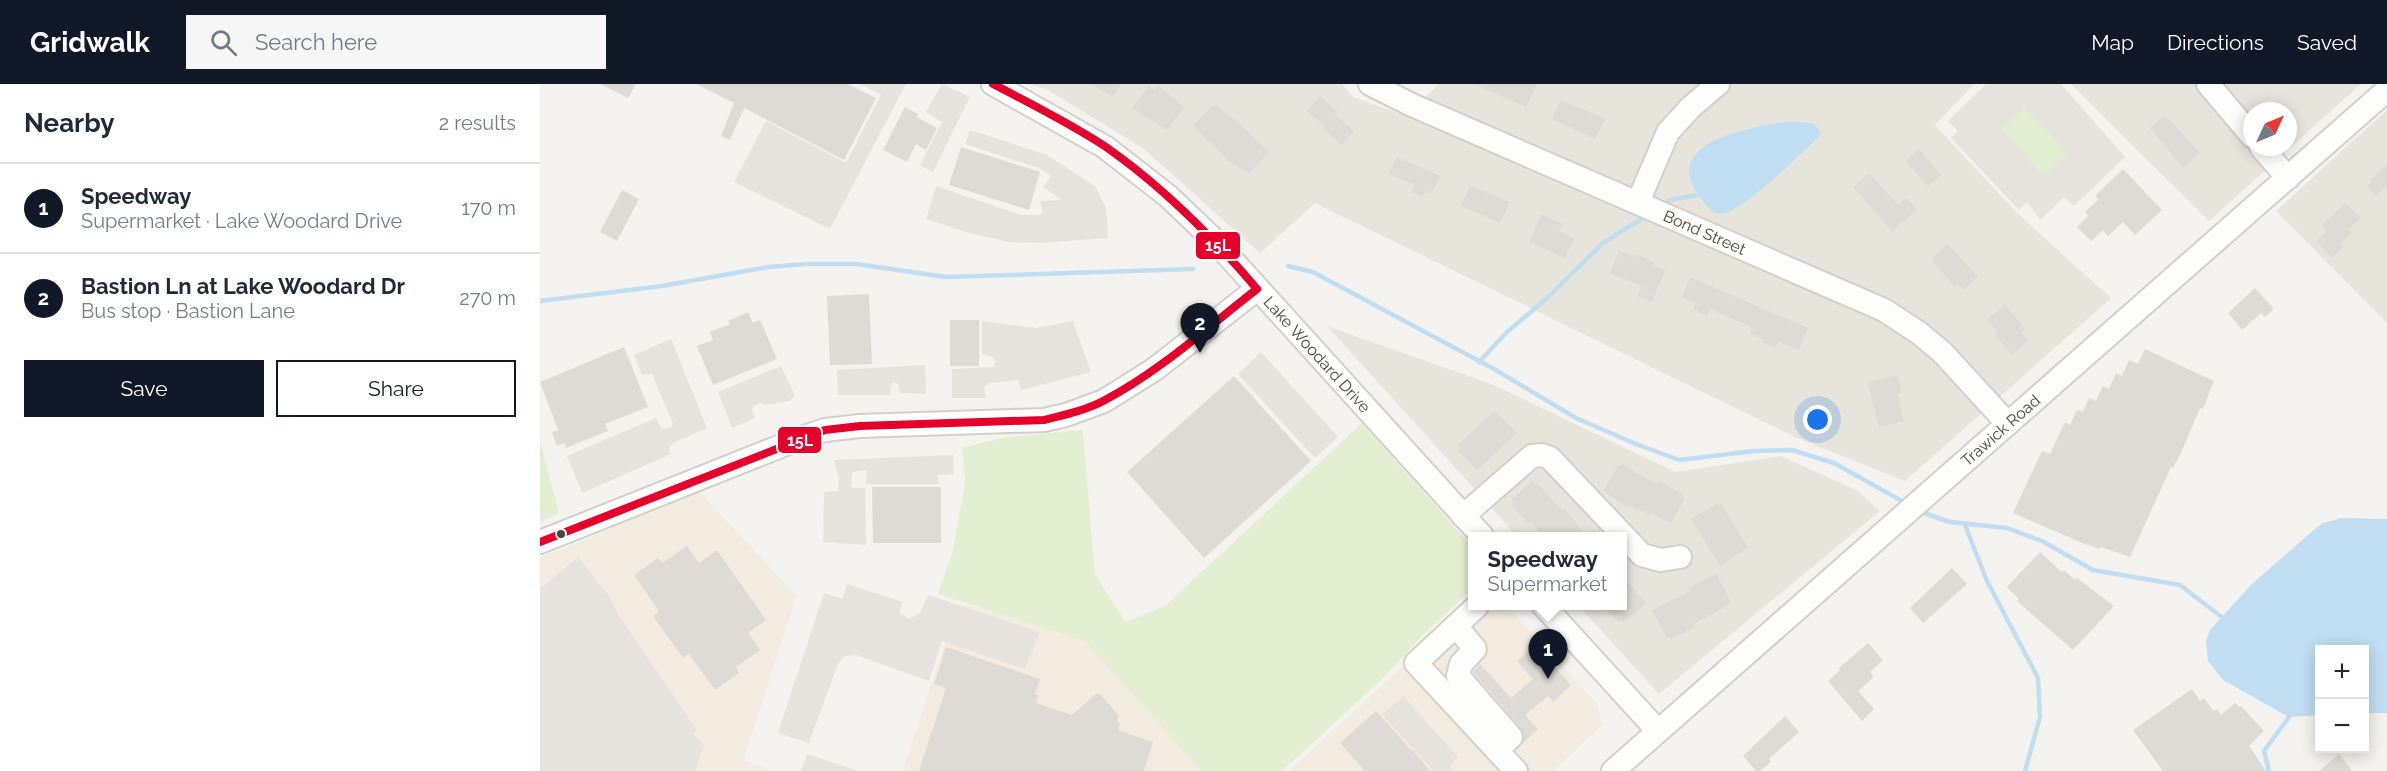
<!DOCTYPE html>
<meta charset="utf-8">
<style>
:root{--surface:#fff;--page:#f6f6f7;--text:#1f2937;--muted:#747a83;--line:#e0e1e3;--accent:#111827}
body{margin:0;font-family:Raleway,sans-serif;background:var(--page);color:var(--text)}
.controls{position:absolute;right:18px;bottom:18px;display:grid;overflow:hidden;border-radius:0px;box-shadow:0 3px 15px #0003}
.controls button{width:54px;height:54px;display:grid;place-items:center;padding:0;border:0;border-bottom:2px solid var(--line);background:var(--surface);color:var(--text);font:30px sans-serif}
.compass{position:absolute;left:1703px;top:18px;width:54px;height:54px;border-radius:50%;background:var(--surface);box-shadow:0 3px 15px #0003;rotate:46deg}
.you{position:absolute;left:1278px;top:336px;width:21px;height:21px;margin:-15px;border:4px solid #fff;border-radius:50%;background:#1a73e8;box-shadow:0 0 0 9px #1a73e833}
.badge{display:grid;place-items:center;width:39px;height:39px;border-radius:50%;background:var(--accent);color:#fff;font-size:20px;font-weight:700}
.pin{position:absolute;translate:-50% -50px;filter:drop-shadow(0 2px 3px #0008)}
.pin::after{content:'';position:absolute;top:32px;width:21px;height:18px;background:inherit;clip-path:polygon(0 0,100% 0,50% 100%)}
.popup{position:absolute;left:928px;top:448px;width:159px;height:78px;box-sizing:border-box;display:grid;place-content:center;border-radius:0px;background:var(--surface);filter:drop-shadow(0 2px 4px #0005);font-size:20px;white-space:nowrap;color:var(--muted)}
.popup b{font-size:22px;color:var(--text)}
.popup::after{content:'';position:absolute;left:50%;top:100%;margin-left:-12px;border:12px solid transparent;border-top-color:var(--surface)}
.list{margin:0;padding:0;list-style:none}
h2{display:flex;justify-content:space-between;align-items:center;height:78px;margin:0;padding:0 24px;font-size:26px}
h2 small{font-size:20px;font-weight:400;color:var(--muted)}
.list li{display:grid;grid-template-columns:39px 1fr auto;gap:18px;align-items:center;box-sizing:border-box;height:90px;padding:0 24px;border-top:2px solid var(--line)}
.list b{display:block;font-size:22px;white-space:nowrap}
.list p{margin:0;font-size:20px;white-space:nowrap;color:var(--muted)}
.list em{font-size:20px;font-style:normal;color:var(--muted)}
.actions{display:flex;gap:12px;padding:18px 24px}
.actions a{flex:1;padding:14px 0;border:2px solid var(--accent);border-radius:0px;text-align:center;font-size:21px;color:var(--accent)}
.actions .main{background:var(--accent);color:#fff}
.icon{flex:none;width:33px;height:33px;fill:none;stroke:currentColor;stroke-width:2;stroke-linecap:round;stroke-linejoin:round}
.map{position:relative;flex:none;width:1847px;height:687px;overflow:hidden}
header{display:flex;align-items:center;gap:36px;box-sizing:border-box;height:84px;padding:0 30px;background:var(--accent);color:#fff}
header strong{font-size:28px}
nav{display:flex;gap:33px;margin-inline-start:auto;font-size:21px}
.search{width:420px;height:54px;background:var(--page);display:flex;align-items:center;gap:15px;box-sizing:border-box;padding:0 21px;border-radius:0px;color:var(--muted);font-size:22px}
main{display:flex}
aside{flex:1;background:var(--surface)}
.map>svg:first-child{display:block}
</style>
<header>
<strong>Gridwalk</strong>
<div class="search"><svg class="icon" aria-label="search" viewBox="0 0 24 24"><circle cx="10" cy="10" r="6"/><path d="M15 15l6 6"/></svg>Search here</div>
<nav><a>Map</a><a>Directions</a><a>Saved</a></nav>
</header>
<main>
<aside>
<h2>Nearby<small>2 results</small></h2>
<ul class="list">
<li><span class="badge">1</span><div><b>Speedway</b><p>Supermarket · Lake Woodard Drive</p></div><em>170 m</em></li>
<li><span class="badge">2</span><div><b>Bastion Ln at Lake Woodard Dr</b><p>Bus stop · Bastion Lane</p></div><em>270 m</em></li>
</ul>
<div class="actions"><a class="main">Save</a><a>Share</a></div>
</aside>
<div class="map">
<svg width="1847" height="687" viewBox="0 0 1847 687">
<rect width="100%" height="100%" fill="#f4f2ee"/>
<g fill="#e7e4dc" fill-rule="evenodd">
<path d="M490,0H802L813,13L866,32L899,0H1434L1395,41L1477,129L1571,214L1365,397L1257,354L775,119L720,169L604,65L508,6Z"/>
<path d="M1531,0H1821L1669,137ZM1712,27H1748V63H1712Z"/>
<path d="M1847,26V239L1736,127Z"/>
<path d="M787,242L954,301L1135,388L1241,372L1316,406L1340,427L1119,610L1039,522H1083V452H977Z"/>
</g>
<g fill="#f3ebdf">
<path d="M157,405L257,512L203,676L233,687H0V473L33,461Z"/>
<path d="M933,518V522H967L1057,620L1062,641L1013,687H749Z"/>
<path d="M418,521L536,537L674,687H362Z"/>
</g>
<g fill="#e1eecf">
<path d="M1485,22L1528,69L1504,91L1460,44Z"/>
<path d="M822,339L933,464V504L884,550L844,593L742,687H662L545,557L398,510L413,467L425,397L422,364L462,354L543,346L555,490L585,538L625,522Z"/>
<path d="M0,357L19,429L0,438Z"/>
</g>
<g fill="#e6e3df" fill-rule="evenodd">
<path d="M320,0H366L290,145L194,98L226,37L306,79L341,11Z"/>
<path d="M402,0L430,13L393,88L380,81L402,38L386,28Z"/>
<path d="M1446,0H1521L1585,73L1534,122L1524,113L1500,136L1487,118L1479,126L1411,54L1418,47L1408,37ZM1484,23L1527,69L1504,91L1461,45Z"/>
<path d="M430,46L507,71L555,102L566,124L568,154L500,159L469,158L429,149L386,135L396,102L481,131H500L503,128L500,117L522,116L503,103L511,92L499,84L425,60Z"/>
<path d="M442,237L496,244L533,237L551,288L481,306L478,296L450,299L444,303L446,314H412V285L453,283L456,278L453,273L442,270Z"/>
<path d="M131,255L167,344L135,358L129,363L131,370L42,409L27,372L116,334L122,345L129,344L133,340L112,290L102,291L94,271Z"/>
<path d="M721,268L798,353L775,374L698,290Z"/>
<path d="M385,281L386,310L360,309L358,300L353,298L350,304L351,311H298L297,286Z"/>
<path d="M241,282L255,312L249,317L225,321L220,319L214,322L212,326L215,334L192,344L178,308Z"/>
<path d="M413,371L414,390L398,391V400H326L327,386L312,388L311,402L314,404H325L326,461L283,458L284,408L298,407L299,395L294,376Z"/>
<path d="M38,473L71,515L79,532L157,646L153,650L164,661L155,687H0V505Z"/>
<path d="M307,500L363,518L359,528L369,535L380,529L388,511L500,548L485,585L402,557L389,597L316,571L304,572L298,580L269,659L238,649L284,509L302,515Z"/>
<path d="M863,612L918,673L910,683L914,687H894L842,631Z"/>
<path d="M267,670L319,687H261Z"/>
</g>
<g fill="#c0ddf1">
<path d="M1245,38L1273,39L1280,47L1279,53C1261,69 1201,130 1180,130C1177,130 1174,128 1171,127C1164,118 1154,108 1151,97C1137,54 1217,43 1245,38Z"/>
<path d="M1802,434L1847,435V629H1825L1824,566H1780L1779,631L1749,633L1683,596L1668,577L1666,557L1670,546L1711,501L1776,444L1783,439Z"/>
</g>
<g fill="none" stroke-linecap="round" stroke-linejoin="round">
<g stroke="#c0ddf1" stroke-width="4.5">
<path d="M1123,121L1130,116L1159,111"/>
<path d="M748,182L773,188L954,285L1036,334L1096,360L1139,376L1214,367L1252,366L1294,379L1362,417"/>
<path d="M0,217L122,202L228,183L267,180H316L406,193L653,185"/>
<path d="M939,278L967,248L1005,216L1063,159L1106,132"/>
<path d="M1384,429L1410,438L1467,444L1502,457L1553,486L1640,501L1683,534H1687"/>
<path d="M1425,441L1447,497L1498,594L1500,633L1485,687"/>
<path d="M1729,687L1724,667L1749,633L1748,630"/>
</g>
</g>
<g fill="#dedbd6">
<path d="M60,0H96L88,14Z"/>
<path d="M156,0H308L336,14L304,76L204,24L190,56L181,52L194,19Z"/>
<path d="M550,0H581L575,11H570Z"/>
<path d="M934,0H997L986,23Z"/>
<path d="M618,1L644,23L627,46L592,24L609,2L615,6Z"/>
<path d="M780,12L798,28L795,31L814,47L802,61L783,45L785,42L767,27Z"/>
<path d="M1021,16L1065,35L1055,55L1012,35Z"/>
<path d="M673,21L674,23L676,21L694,35L729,68L709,90L688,76L653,42Z"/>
<path d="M365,23L378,30L376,33L397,44L386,66L376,60L367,78L343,66Z"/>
<path d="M1625,31L1660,69L1643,84L1610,44Z"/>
<path d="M421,63L500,88L489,126L409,101Z"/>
<path d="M1379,65L1401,91L1388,102L1366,77Z"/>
<path d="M857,73L900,92L891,110L885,107L883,113L872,108L875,101L849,90Z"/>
<path d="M1847,80V102L1836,112L1827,103L1832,97L1830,96Z"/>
<path d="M1583,85L1622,126L1595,151L1583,138L1568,152L1563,146L1551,157L1537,143L1548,132L1545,128L1559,115L1555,112Z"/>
<path d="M1329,89L1358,121L1366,114L1377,126L1352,147L1313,103Z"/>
<path d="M930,102L970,118L960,139L921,122Z"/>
<path d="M82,106L99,115L77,157L60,148Z"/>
<path d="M1806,119L1821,134L1808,145L1812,149L1801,159L1802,165L1792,174L1776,157L1787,147L1782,141Z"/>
<path d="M1002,130L1023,140L1019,147L1034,154L1025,174L989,158Z"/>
<path d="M1408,160L1438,193L1424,206L1418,200L1415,203L1391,175Z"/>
<path d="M1079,167L1095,173L1096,170L1114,178L1112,181L1125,186L1112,218L1097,212L1102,202L1070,189Z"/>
<path d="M1150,193L1268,244L1259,266L1238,257L1235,264L1222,258L1223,255L1210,249L1212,245L1209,242L1170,225L1167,232L1153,225L1156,219L1142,213Z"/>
<path d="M1715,204L1734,225L1725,233L1721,229L1702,246L1688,229Z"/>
<path d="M329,210L332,280L290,281L287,212Z"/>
<path d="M1465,221L1485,245L1481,249L1488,257L1472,271L1455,252L1458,249L1447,236Z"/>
<path d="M208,228L213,239L220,236L237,275L173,301L157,262L173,256L170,248L190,240L188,237Z"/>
<rect x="410" y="236" width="29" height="46"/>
<path d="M84,263L108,323L65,340L68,347L26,364L24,359L17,362L12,348L18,346L0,298Z"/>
<path d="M1605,265L1674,297L1663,325L1660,324L1641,369L1633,384L1631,383L1590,473L1561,463L1560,465L1545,460L1473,429L1502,367L1510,370L1525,338L1530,341L1537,326L1543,328L1549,314L1556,317L1563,302L1569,305L1576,289L1582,292L1589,276L1598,280Z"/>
<path d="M1357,291L1362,309L1358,310L1364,337L1339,343L1328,298Z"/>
<path d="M694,292L771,377L664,474L587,388Z"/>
<path d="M954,327L977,349L937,386L917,366L919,364L917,362Z"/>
<path d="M1082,380L1117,400L1119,397L1143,411L1144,415L1131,439L1110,428L1109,431L1097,424L1096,426L1090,422L1089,424L1063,407L1078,382Z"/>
<path d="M992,397L996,401L997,399L1018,422L1023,426L1025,425L1047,453H1003L991,438L988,440L971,420L973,418L971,416Z"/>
<path d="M332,403H401V459H333Z"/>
<path d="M1178,419L1179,421L1181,420L1208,463L1180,482L1151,435Z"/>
<path d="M147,462L159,479L177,466L226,536L208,549L220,566L196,583L199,589L175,606L149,570L143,574L113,532L119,527L94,491L118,474L122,479Z"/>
<path d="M1500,468L1522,488L1524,486L1535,496L1537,494L1574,522L1533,566L1477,517L1479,515L1467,503Z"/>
<path d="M1412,484L1427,500L1383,539L1370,524Z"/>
<path d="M1176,490L1191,518L1188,519L1189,521L1159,537L1154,540L1155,543L1131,555L1129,552L1127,554L1112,526L1145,510L1151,505L1150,503Z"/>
<path d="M1083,493L1106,519L1083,539L1081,537L1079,539L1063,522H1083Z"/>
<path d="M1328,559L1343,576L1330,588L1334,593L1318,607L1334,625L1322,637L1288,597L1300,586L1299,584Z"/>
<path d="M995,561L1031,601L1013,618L1008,612L985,631L998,645L983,659L984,651L981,644L933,588L940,580L971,614L993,595L977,577Z"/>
<path d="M406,563L500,595L495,610L499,611L496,619L532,631L557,609L561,611L579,632L577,638L580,639L578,646L613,658L604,687H379L406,604L394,600Z"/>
<path d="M1652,605L1660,617L1664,614L1673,627L1677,625L1681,631L1695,619L1699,623L1701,622L1724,647L1709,662L1726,687H1623L1593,646Z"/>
<path d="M836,627L872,667L873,666L890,687H825L800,659Z"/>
<path d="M1245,632L1259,648L1229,675L1231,678L1220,687H1216L1203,672Z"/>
<path d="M1799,670L1812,687H1779Z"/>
</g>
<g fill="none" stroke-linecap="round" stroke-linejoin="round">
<g stroke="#d2d0cb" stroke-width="26">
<g id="minor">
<path id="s1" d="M453,0L565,63L628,112L673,155L942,452"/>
<path id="s2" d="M830,0L872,21L1344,226L1379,249L1402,268L1468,340"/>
<path d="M1668,0L1712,52"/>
<path d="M1721,63L1748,94"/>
<path d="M1098,118L1128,48L1151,23L1178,0"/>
<path d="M923,432L992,372L1002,371L1010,374L1102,471L1121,476L1140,473"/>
<path d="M0,458L261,354L285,346L320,342L504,336L526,331L564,317L615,285L717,205"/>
<path d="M937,522L876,579L976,687"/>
<path d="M1004,522L1118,647"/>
<path d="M916,542L935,565L921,580L918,592L971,653L957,666"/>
<path id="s3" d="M1073,687L1847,6"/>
</g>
</g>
<use href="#minor" stroke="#fdfdfc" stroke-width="22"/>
<g stroke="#fff" stroke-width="12">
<path id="bus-1" d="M0,458L285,346L320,342L504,336C524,331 547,326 565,316C620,287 668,243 717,205C672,152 623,103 566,63C530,39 491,20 453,0"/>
</g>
<use href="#bus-1" stroke="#e4002b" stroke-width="8"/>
</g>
<circle fill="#4b4439" stroke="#fff" stroke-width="2" cx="21" cy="450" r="5"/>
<g text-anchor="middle" stroke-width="4.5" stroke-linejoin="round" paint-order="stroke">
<g font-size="16" fill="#4b4439" stroke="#fff">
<text dy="6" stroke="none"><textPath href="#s2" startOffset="366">Bond Street</textPath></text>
<text dy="6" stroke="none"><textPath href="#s1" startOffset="426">Lake Woodard Drive</textPath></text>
<text dy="6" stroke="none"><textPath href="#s3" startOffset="516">Trawick Road</textPath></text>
</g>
</g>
<g stroke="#fff" stroke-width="2">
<rect x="655" y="147" width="46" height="29" rx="6" fill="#e4002b"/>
<rect x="237" y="342" width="45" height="28" rx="6" fill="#e4002b"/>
</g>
<g font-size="16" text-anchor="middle" font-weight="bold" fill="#fff">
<text x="678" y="167">15L</text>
<text x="260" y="362">15L</text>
</g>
</svg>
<div class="controls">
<button>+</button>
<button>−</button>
</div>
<svg class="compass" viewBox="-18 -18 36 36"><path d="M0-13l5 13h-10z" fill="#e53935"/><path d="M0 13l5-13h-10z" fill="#747a83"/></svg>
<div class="you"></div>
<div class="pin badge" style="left:1008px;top:595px">1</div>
<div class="popup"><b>Speedway</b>Supermarket</div>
<div class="pin badge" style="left:660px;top:269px">2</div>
</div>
</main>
